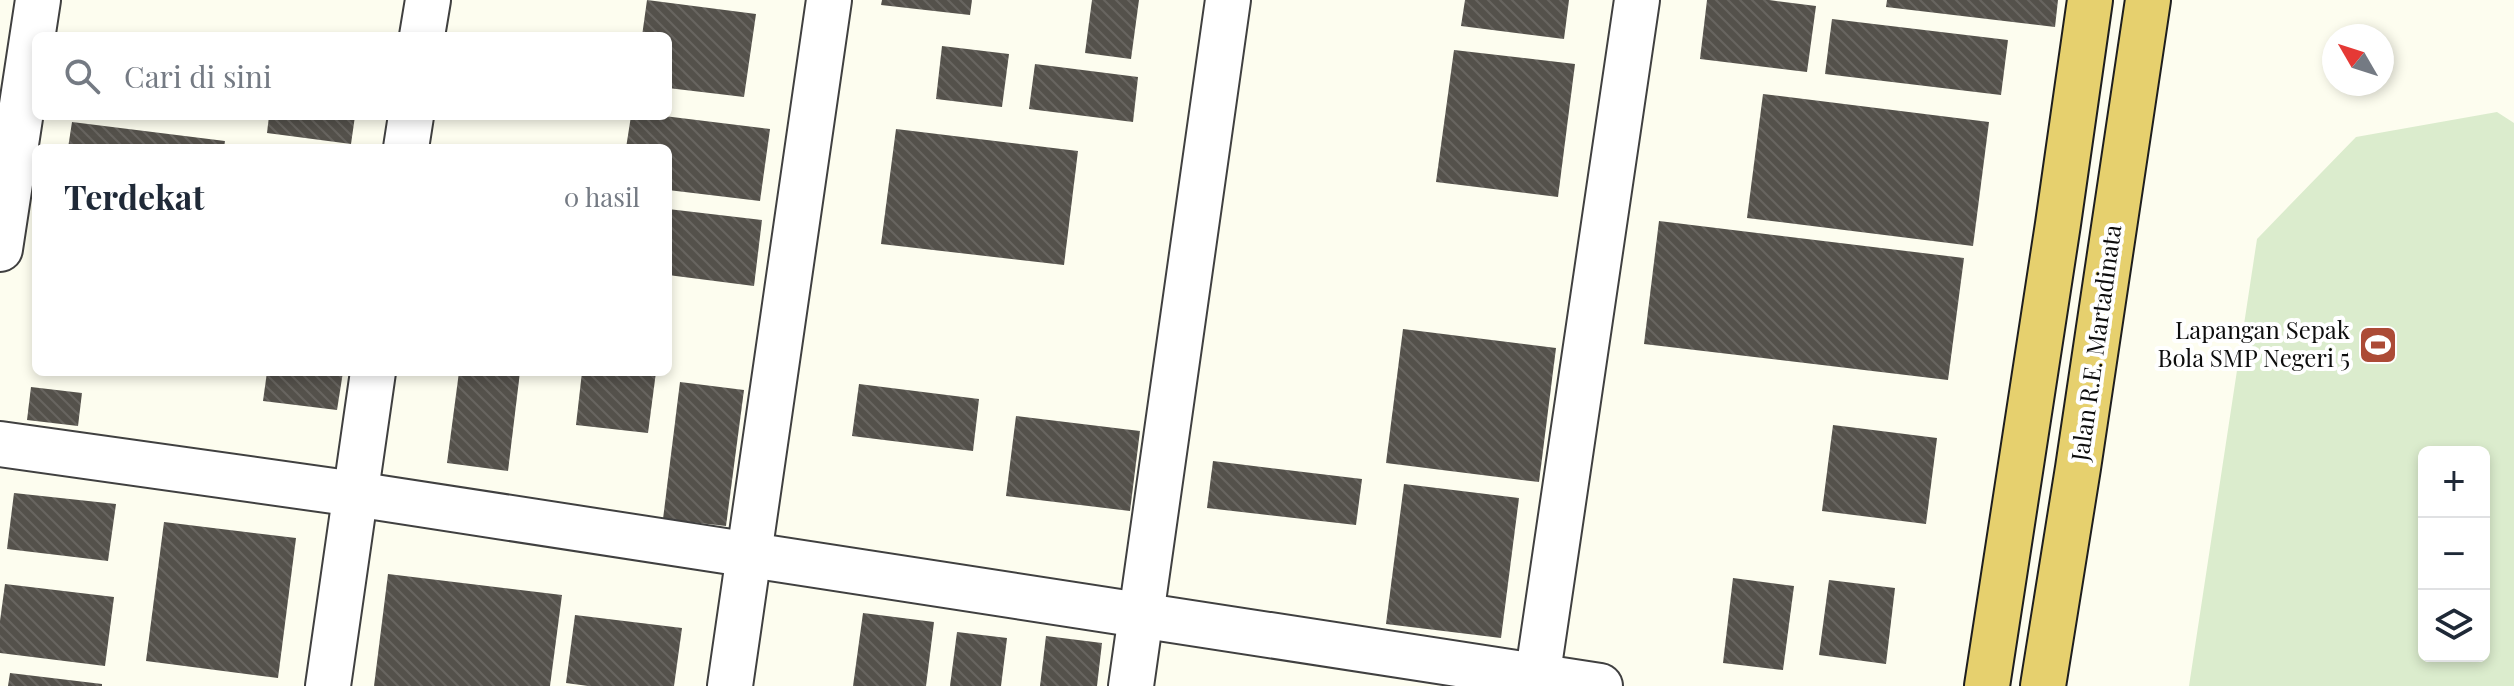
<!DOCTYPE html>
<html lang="id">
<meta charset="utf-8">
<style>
:root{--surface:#fff;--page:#f6f6f7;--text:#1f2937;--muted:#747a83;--line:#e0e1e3}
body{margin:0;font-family:"Playfair Display",serif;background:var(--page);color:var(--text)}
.controls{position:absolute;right:24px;bottom:24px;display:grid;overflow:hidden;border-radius:12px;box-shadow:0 4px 12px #0003}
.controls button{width:72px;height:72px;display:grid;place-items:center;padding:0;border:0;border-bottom:2px solid var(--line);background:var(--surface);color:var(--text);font:40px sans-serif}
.compass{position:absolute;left:2322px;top:24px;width:72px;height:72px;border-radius:50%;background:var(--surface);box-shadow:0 4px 12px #0003;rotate:309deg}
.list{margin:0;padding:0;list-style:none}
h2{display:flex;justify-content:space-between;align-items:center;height:104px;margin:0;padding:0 32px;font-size:34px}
h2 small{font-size:26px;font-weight:400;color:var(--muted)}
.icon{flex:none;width:44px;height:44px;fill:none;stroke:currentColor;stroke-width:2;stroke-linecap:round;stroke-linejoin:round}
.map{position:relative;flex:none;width:2514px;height:686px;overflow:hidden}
.search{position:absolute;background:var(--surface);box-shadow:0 4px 12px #0003;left:32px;top:32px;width:640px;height:88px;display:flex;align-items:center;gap:20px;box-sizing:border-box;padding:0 28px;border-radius:12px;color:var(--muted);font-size:30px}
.panel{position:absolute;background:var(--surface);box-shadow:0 4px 12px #0003;left:32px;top:144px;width:640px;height:232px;border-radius:12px}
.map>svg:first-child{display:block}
</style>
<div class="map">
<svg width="2514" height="686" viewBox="0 0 2514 686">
<defs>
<pattern id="building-back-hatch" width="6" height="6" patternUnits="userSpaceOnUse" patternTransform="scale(2)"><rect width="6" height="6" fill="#54514b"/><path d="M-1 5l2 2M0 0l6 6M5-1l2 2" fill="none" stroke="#686560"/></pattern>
</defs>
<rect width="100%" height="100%" fill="#fdfdef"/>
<path fill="#dbeccd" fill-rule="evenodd" d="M2497,112L2514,123V686H2189L2257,239L2356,137ZM2424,452H2484V656H2424Z"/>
<g fill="url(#building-back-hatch)">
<path d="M647,0L756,14L744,97L668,88V36H642Z"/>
<path d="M882,0H972L970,15L881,5Z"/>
<path d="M1092,0H1139L1131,59L1085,53Z"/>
<path d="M1465,0H1569L1564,39L1461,26Z"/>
<path d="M1707,0H1769L1816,6L1807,72L1700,59Z"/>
<path d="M1887,0H2058L2055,27L1886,7Z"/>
<path d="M1832,19L2008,40L2001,95L1825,74Z"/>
<path d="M942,46L1009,54L1002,107L936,99Z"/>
<path d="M1454,50L1575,64L1558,197L1436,182Z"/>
<path d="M1035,64L1138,77L1133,122L1029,109Z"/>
<path d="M1763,94L1989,122L1973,246L1747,218Z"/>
<path d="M269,116H355L351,144L267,133Z"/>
<path d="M631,116H664L770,129L760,201L668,190V148H626Z"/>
<path d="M72,122L225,141L224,148H68Z"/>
<path d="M896,129L1078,151L1064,265L881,244Z"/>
<path d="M668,209L762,220L754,286L668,275Z"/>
<path d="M1659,221L1964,258L1948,380L1644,344Z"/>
<path d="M1403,329L1556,348L1539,482L1386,463Z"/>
<path d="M267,372H343L337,410L263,401Z"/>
<path d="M459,372H520L508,471L447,463Z"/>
<path d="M582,372H656L648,433L576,425Z"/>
<path d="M680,382L744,390L726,526L663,519Z"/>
<path d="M859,384L979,399L973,451L852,436Z"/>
<path d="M31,387L82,393L78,426L27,420Z"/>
<path d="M1016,416L1140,431L1130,511L1006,496Z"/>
<path d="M1833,425L1937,438L1926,524L1822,511Z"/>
<path d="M1213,461L1362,479L1356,525L1207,508Z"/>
<path d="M1404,484L1519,498L1501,638L1386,624Z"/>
<path d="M14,493L116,504L108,561L7,549Z"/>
<path d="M164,522L296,538L278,678L146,661Z"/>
<path d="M388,574L562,595L550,686H374Z"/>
<path d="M1733,578L1794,586L1783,670L1723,663Z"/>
<path d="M1829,580L1895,588L1886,664L1819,655Z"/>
<path d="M5,584L114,597L105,666L0,653V621Z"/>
<path d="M863,613L934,622L926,686H853Z"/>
<path d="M575,615L682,628L674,686H588L566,683Z"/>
<path d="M957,632L1007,638L1001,686H950Z"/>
<path d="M1046,636L1102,643L1097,686H1040Z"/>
<path d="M10,673L102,684V686H8Z"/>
</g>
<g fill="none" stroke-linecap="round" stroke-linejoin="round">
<g stroke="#404040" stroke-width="48">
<g id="minor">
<path d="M422,36L428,0"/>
<path d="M406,148L411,116"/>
<path d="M0,249L38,0"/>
<path d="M0,444L355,494L1600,686"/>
<path d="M328,686L373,372"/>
<path d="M730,686L829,0"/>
<path d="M1131,686L1228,0"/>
<path d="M1536,686L1637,0"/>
</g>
</g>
<g stroke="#1e1e1e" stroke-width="48">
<g id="trunk">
<path d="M1987,686L2058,224L2090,0"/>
<path d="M2043,686L2078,468L2148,0"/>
</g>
</g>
<use href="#minor" stroke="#fff" stroke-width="44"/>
<use href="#trunk" stroke="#e6d06e" stroke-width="44"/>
</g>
<defs>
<g id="stadium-square" transform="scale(2)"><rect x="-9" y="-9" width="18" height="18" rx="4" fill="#ac4b36" stroke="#fff"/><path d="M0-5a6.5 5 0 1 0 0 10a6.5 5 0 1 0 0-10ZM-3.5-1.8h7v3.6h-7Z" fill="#fff"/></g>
</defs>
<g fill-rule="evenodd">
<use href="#stadium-square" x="2378" y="345"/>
</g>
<g text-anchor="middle" stroke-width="8" stroke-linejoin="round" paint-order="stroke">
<g font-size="24" fill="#0d0d0d" stroke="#fff" text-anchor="end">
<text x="2350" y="339">Lapangan Sepak<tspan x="2350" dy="28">Bola SMP Negeri 5</tspan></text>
</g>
<g font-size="24" fill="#0d0d0d" stroke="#fff">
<text transform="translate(2097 343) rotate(-82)" y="8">Jalan R.E. Martadinata</text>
</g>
</g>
</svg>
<div class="controls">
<button>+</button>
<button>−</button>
<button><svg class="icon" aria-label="layers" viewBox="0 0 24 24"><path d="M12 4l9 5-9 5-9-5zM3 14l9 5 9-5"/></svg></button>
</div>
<svg class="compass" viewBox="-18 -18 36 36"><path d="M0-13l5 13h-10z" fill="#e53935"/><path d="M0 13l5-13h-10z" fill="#747a83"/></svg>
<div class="search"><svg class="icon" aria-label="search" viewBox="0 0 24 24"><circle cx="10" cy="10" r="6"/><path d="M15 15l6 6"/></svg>Cari di sini</div>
<section class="panel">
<h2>Terdekat<small>0 hasil</small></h2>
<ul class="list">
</ul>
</section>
</div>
